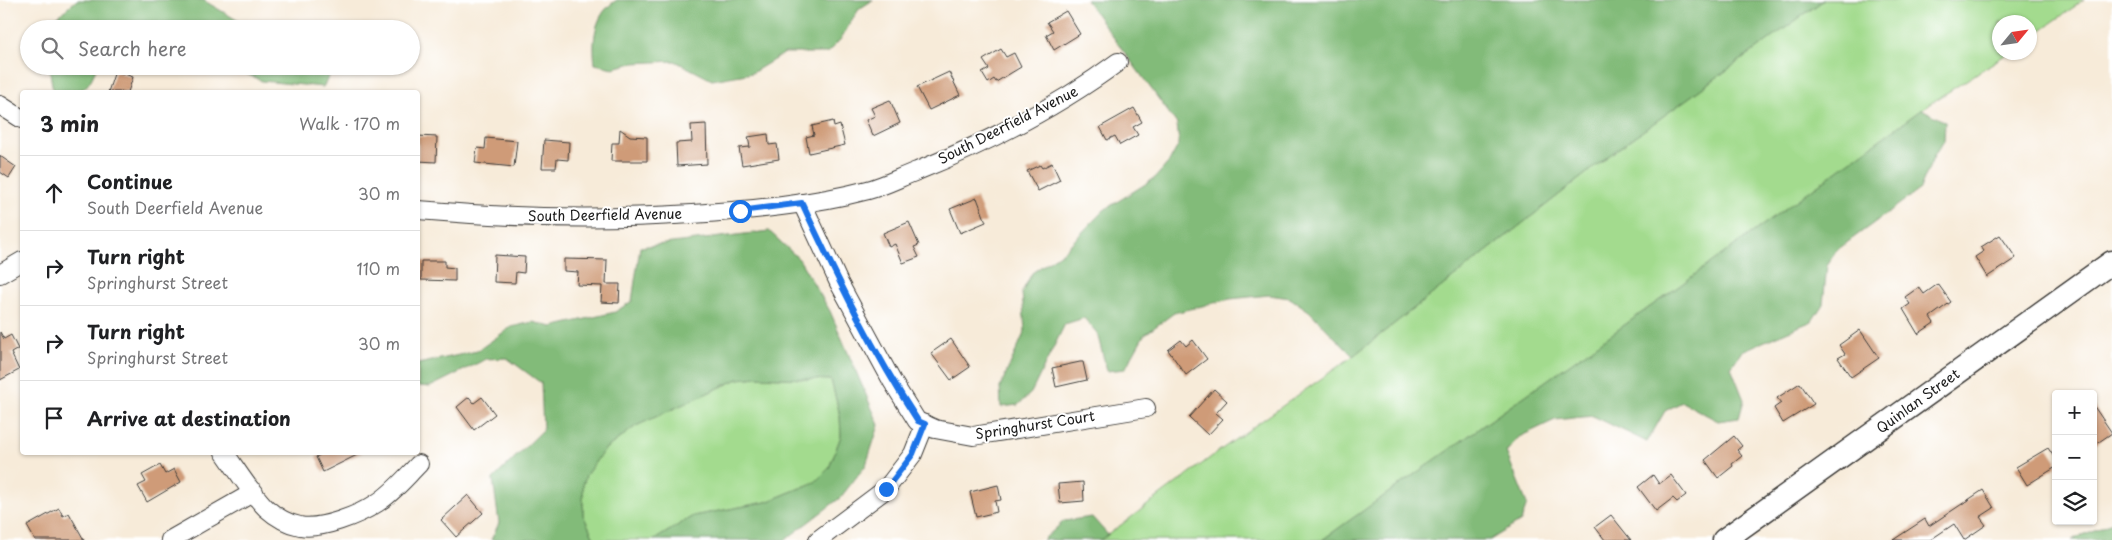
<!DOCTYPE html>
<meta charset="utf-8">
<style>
:root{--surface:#fff;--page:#f2f2f2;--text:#202124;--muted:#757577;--line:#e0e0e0}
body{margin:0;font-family:"Playpen Sans",sans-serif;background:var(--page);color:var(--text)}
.controls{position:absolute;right:15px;bottom:15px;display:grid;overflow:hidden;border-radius:5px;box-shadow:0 1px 4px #0004}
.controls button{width:45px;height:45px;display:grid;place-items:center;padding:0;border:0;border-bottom:1px solid var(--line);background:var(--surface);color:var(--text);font:25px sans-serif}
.compass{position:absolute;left:1992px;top:15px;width:45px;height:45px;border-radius:50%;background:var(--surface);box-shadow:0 1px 4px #0004;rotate:61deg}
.stop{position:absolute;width:15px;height:15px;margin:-11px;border:4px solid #1a73e8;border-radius:50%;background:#fff}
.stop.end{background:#1a73e8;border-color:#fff;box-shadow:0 1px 5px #0008}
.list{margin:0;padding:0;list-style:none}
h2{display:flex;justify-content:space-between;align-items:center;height:65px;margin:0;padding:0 20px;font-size:21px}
h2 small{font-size:16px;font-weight:400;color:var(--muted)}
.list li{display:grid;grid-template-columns:32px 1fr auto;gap:15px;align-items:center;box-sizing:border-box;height:75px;padding:0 20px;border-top:1px solid var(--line)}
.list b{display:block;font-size:19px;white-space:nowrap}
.list p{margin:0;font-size:16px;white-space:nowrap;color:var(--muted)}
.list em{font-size:16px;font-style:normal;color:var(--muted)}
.icon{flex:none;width:28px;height:28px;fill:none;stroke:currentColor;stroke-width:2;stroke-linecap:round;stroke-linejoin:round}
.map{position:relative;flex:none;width:2112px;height:540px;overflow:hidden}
.search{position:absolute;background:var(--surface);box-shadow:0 1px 4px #0004;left:20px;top:20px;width:400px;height:55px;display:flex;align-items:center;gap:12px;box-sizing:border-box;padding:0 18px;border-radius:28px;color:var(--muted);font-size:19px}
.panel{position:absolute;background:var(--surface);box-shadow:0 1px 4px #0004;left:20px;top:90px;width:400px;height:365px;border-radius:5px}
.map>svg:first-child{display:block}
</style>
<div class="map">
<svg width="2112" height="540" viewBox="0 0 2112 540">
<rect width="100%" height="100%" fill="#fff"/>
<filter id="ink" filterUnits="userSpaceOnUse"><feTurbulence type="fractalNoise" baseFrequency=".02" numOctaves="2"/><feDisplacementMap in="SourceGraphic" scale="10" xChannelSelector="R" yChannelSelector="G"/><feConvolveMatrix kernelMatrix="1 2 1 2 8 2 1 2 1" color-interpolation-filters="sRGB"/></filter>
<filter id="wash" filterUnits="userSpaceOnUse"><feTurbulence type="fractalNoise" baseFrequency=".0096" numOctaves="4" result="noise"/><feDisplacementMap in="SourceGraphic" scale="20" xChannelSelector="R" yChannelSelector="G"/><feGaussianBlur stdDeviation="1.12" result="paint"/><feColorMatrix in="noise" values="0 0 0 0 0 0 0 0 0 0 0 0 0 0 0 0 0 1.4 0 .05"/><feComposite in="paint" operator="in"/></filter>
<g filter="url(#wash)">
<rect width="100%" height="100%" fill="#f7ebd9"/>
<g fill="#a3db8e" stroke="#607c55">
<path d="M1824,0H2084L2030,38V22H2000V52L2008,53L1922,109L1671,292L1322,540H1101L1219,451L1353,356L1615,151Z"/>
<path d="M758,377L831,380L840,415L841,436L829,468L815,482L766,502L693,516L654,540H595L583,515V485L586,475L604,450L636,426L738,379Z"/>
</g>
<g fill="#82bb79" stroke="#4f6c4a">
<path d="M77,0H203L252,29H163L146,25L136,29H51L52,21Z"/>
<path d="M617,0H873L859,9L840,40L827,53H785L752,73L712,80L675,61L633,63L613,68L595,64C592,41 594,13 617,0Z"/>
<path d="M1086,0H1824L1615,151L1353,356L1309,311L1290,298L1269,295L1230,299L1174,313L1144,335L1125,369L1107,371L1097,333L1084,318L1065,324L1031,393L1018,405L1001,407L1000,387L1025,331L1022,292L1032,273L1064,251L1104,210L1155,178L1169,162L1179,144L1177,124Z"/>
<path d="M49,66H97C88,91 80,96 53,91Z"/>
<path d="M229,66H332L334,68L323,87L262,81Z"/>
<path d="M1922,109L1945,122L1944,141L1934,156L1920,189L1837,250L1827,265L1823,304L1812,321L1742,351L1731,367L1744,400L1739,418L1718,421L1682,402L1665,411L1647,442L1593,416L1555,420L1519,437L1506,452L1527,504L1521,521L1490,540H1322L1671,292Z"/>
<path d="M769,231L799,259L830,311L879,425L866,465L840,498L785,540H654L693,516L766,502L815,482L829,468L841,436L840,415L831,380L758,377L738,379L636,426L604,450L586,475L583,485V515L595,540H491L499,523L493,479L543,430L541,383L507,358L486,359L430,387L418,386V364L477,351L511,327L533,322L552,327L615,312L632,301L640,247Z"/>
<path d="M1092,517L1108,535L1101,540H1043L1064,521Z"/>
<path d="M2112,522V540H2072Z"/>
</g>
<g id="blocks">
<g fill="#cf9b78">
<path d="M1066,11L1080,34L1054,50L1046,35L1053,31L1047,22Z"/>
<path d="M1001,49L1006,57L1014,53L1021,67L996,82L994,79L988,83L982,73L989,69L983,60Z"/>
<path d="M115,71L133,77L128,92H108Z"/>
<path d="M949,72L960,95L929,110L917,87Z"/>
<path d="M890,100L900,123L873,136L866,120L875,116L871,108Z"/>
<path d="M1134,108L1142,122L1133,127L1138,135L1120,145L1115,136L1107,140L1100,127Z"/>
<path d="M833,121L834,127L840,125L845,145L809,153L806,137L814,135L812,126Z"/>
<path d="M706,124L707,164L677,166L676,143L692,142L691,125Z"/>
<path d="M620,129L630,136L647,137V161H611L612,143H619Z"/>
<path d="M768,134L769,145L777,144L779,159L742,165L739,148L750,147L748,137Z"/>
<path d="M418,136L437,137L436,162L418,161Z"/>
<path d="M486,138L517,141L514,167L475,163L477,148L485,149Z"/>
<path d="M544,140L569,142L568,160L557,159L556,168H542Z"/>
<path d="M0,156L16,167L9,178L0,172Z"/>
<path d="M1052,163L1060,180L1038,191L1027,171L1040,165L1042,168Z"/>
<path d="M977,198L986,222L960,233L950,209Z"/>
<path d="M909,222L919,245L914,247L919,257L903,263L895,244L889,247L883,233Z"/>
<path d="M2000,235L2016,258L1987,277L1975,257L1984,251L1981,247Z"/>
<path d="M495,255L525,257L524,273L516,272L515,283L494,282Z"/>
<path d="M564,259L607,260L606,284H620L619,303L601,302L602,286L577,285L578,272L564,271Z"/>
<path d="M421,261H445V267L455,268V281L421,280Z"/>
<path d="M1938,284L1951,302L1930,317L1934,323L1918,334L1903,309L1910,304L1905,297L1919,287L1924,294Z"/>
<path d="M1860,330L1879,358L1851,377L1838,358L1845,354L1839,345Z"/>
<path d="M0,332L4,339L11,335L18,349L11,353L19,370L0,380Z"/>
<path d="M951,339L970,367L951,380L931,353Z"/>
<path d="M1181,340L1186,346L1193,340L1207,359L1186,375L1168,350Z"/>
<path d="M1080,362H1083L1087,380L1056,387L1052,368Z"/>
<path d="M1800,383L1814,404L1783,423L1774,408L1781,403L1777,398Z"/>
<path d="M1214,389L1227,401L1216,413L1223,419L1208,435L1189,417Z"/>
<path d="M469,397L474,403L482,397L495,414L474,430L457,407Z"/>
<path d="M2093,405L2112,433L2093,446Z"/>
<path d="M1734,436L1742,446L1737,450L1742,456L1732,464L1733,466L1718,478L1705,460Z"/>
<path d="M2048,448L2056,460V467L2027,485L2016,467Z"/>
<path d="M325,452H363L323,472L316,457Z"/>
<path d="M160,465L165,474L174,469L181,482L147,502L138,486L146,482L142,475Z"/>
<path d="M1653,475L1659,484L1671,475L1686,495L1677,502L1673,498L1656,511L1638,487Z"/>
<path d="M1083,482L1084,501L1060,503L1058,484Z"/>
<path d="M998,485L1001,500L995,501L997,512L976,517L970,492Z"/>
<path d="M1983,490L1994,508L1980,517L1986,525L1964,540L1954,524L1930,540H1893L1925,519L1929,526Z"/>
<path d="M468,495L483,513L456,537L441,520Z"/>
<path d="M59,508L63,516L69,513L84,540H35L27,526Z"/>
<path d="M1611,515L1631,540H1605L1595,527Z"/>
</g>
</g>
</g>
<g filter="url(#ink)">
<use href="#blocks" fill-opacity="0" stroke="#3d3b38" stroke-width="1"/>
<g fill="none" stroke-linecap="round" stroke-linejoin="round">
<g stroke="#3d3b38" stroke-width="20">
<g id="minor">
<path d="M0,105L22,119"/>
<path d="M802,203L839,283L892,381L917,421L935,429L973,436L1146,408"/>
<path d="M418,210C509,218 601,220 692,214C751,210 811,205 868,190C884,186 901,177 917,171C986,143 1059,106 1118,62"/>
<path d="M0,274L22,261"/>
<path d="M224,452C237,470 250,492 266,508C275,516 288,524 300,526C321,530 359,515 377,503C393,493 406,477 419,464"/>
<path d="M170,540L254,492"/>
<path d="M818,540L886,489L913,454L925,424"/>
</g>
</g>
<g stroke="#3d3b38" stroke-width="25">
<path id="tertiary" d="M1724,540L2112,262"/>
</g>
<use href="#minor" stroke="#fff" stroke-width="18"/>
<use href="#tertiary" stroke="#fff" stroke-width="22"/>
</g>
</g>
<g fill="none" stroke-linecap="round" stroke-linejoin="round" filter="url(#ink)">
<path stroke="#1a73e8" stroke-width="6" d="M740,211L802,203C837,278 873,352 918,421L925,424L913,454L886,489"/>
</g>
<g text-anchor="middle" stroke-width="4" stroke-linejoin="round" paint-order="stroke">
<g font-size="14" fill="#1c1c1c" stroke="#fff">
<text transform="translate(1008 125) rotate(-27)" y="5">South Deerfield Avenue</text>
<text transform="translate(605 215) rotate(-1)" y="5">South Deerfield Avenue</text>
<text transform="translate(1918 401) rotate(-36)" y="5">Quinlan Street</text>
<text transform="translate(1035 425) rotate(-9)" y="5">Springhurst Court</text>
</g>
</g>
</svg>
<div class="controls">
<button>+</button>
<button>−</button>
<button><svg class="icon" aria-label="layers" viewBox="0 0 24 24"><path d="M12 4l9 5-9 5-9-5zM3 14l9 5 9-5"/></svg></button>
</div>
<svg class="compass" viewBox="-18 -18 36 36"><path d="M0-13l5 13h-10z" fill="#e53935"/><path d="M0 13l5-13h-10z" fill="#757577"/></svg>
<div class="stop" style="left:740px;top:211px"></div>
<div class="stop end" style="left:886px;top:489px"></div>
<div class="search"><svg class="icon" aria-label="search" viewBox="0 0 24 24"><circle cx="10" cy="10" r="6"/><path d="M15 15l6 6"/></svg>Search here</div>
<section class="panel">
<h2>3 min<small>Walk · 170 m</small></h2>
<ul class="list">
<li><svg class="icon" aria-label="ahead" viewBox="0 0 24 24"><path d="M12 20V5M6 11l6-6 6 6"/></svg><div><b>Continue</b><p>South Deerfield Avenue</p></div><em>30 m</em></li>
<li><svg class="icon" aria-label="right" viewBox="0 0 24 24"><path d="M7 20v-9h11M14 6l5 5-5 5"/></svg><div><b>Turn right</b><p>Springhurst Street</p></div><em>110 m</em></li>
<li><svg class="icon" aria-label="right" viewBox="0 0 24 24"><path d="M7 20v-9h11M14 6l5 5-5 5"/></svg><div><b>Turn right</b><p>Springhurst Street</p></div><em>30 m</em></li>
<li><svg class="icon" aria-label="arrive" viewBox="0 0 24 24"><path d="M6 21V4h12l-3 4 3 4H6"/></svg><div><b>Arrive at destination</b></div></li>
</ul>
</section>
</div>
